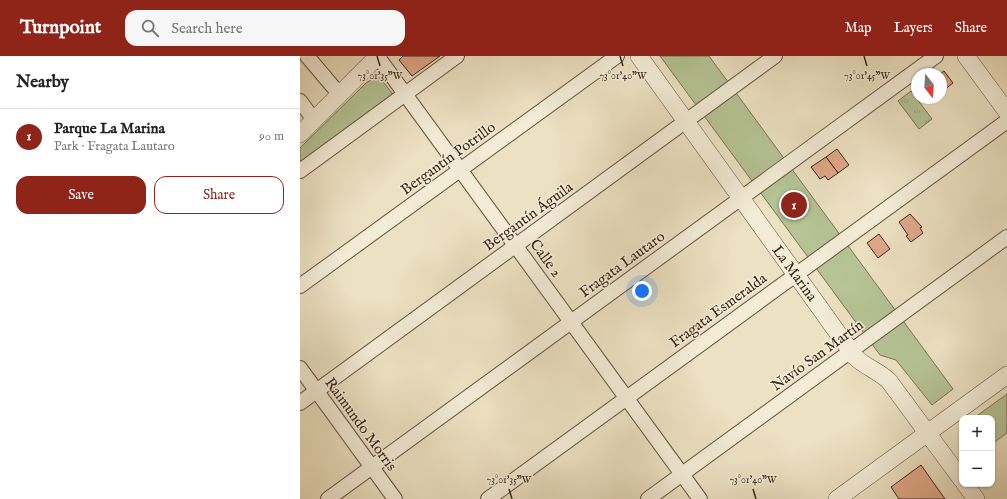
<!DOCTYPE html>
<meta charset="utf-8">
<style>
:root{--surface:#fff;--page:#f6f6f6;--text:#222;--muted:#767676;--line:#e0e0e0;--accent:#8f2418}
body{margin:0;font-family:"IM FELL English",serif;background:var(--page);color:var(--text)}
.controls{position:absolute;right:12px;bottom:12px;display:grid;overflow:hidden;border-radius:8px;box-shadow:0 1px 3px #0004}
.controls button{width:36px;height:36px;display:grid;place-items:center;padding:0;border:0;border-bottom:1px solid var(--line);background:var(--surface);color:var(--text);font:20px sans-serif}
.compass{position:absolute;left:611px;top:12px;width:36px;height:36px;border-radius:50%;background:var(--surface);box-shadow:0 1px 3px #0004;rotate:163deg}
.you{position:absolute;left:342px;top:235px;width:14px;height:14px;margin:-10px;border:3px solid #fff;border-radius:50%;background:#1a73e8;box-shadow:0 0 0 6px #1a73e833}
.badge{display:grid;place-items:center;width:26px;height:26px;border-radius:50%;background:var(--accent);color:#fff;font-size:13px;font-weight:700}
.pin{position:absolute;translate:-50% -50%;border:2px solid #fff;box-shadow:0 1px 4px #0006}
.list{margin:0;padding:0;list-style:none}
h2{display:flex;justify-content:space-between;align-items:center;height:52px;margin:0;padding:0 16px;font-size:17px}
h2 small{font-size:13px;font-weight:400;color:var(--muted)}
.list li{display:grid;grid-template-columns:26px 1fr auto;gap:12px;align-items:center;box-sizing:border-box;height:56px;padding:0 16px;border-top:1px solid var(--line)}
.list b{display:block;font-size:15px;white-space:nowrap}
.list p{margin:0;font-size:13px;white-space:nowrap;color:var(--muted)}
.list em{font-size:13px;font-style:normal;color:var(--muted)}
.actions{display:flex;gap:8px;padding:12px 16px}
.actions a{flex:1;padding:9px 0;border:1px solid var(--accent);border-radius:12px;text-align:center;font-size:14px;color:var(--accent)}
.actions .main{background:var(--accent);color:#fff}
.icon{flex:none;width:22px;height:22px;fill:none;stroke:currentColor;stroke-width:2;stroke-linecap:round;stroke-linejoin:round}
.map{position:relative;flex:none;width:707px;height:443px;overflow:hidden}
header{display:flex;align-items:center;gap:24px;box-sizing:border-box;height:56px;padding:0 20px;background:var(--accent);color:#fff}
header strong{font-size:19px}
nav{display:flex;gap:22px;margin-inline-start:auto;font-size:14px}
.search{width:280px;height:36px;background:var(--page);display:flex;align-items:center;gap:10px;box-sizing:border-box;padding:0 14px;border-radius:12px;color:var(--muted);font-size:15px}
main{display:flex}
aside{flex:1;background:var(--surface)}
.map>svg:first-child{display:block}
</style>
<header>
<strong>Turnpoint</strong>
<div class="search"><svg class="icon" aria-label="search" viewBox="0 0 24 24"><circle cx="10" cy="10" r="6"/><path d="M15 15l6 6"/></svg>Search here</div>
<nav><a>Map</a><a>Layers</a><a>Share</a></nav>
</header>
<main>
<aside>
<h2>Nearby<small></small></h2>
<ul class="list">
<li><span class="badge">1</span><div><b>Parque La Marina</b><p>Park · Fragata Lautaro</p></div><em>90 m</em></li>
</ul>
<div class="actions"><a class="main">Save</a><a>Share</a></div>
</aside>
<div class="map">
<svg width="707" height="443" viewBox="0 0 707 443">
<defs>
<pattern id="grass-tufts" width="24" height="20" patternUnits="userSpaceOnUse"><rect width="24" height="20" fill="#b5c395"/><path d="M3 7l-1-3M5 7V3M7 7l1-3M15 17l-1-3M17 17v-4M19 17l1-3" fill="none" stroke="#9da780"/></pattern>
</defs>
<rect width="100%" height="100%" fill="#ece1c2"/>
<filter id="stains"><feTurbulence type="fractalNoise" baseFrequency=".005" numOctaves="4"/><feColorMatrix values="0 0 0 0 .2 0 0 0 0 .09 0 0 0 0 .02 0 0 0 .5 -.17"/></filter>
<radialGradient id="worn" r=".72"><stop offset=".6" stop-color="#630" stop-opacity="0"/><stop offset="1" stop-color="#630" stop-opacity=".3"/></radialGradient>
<path fill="url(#grass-tufts)" stroke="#787356" d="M611,35L632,63L619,73L598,45Z"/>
<g fill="#b5c395" stroke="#787356">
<path d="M360,0H409L653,333L632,349L596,304L580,299Z"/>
<path d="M74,22H80L95,41L0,110V92L66,27Z"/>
<path d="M707,338V377L692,388V362H674Z"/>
</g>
<g fill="#e0a889" stroke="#3b2316">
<path d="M103,0H140L112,20L99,4Z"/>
<path d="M644,15L653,27L641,36V18H640Z"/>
<path d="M537,93L549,109L538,117L526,101Z"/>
<path d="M526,101L538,117L528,124L525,120L520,123L511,111Z"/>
<path d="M610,158L622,171L620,172L623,177L611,186L606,180L608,179L599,166Z"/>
<path d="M579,178L590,193L578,202L567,187Z"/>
<path d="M621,409L645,443H599L591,431Z"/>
</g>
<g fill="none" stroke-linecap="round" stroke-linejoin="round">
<g stroke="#675241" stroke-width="16">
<g id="minor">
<path d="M7,0L40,39"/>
<path d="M78,1L400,443"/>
<path d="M0,45L14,64"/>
<path d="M0,115L157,0"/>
<path d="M0,230L317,0"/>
<path d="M0,312L95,443"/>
<path d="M0,347L475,0"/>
<path d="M28,443L636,0"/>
<path d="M188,443L707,65"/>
<path d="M348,443L707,181"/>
</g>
</g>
<g stroke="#675241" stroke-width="18">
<g id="tertiary">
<path d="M339,0L555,301C565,311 579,315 589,325L662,424"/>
<path d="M666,0L707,56"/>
<path d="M0,78L78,0"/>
<path d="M665,428L676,443"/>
<path d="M537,443L707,319"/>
</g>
</g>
<use href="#minor" stroke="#f3ecd7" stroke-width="14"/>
<use href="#tertiary" stroke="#f3ecd7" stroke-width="17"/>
</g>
<path fill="none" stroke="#3b2316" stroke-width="1.5" d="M77,0L80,10M320,0L323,10M564,0L567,10M209,433L212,443M453,433L456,443"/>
<g text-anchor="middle" stroke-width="3" stroke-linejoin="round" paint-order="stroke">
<g font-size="15" fill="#3b2316" stroke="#f3ecd7">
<text transform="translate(148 102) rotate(-36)" y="5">Bergantín Potrillo</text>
<text transform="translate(228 160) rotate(-36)" y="5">Bergantín Águila</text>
<text transform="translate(246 202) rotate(54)" y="5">Calle 2</text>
<text transform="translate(322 208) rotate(-36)" y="5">Fragata Lautaro</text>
<text transform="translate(495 217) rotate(54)" y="5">La Marina</text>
<text transform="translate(418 254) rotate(-36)" y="5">Fragata Esmeralda</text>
<text transform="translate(517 299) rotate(-36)" y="5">Navío San Martín</text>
<text transform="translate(61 368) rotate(54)" y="5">Raimundo Morris</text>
</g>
</g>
<g font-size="10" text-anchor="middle" fill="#3b2316" stroke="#f3ecd7" stroke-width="3" stroke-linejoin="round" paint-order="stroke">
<text x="80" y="23">73°01'35"W</text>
<text x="323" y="23">73°01'40"W</text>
<text x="567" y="23">73°01'45"W</text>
<text x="209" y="427">73°01'35"W</text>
<text x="453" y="427">73°01'40"W</text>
</g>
<rect width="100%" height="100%" filter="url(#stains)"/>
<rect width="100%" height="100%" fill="url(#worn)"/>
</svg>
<div class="controls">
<button>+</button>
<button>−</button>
</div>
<svg class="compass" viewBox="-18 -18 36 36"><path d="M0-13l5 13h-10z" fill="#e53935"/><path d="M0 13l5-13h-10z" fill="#767676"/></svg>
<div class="you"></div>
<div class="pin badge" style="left:494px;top:149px">1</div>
</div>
</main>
